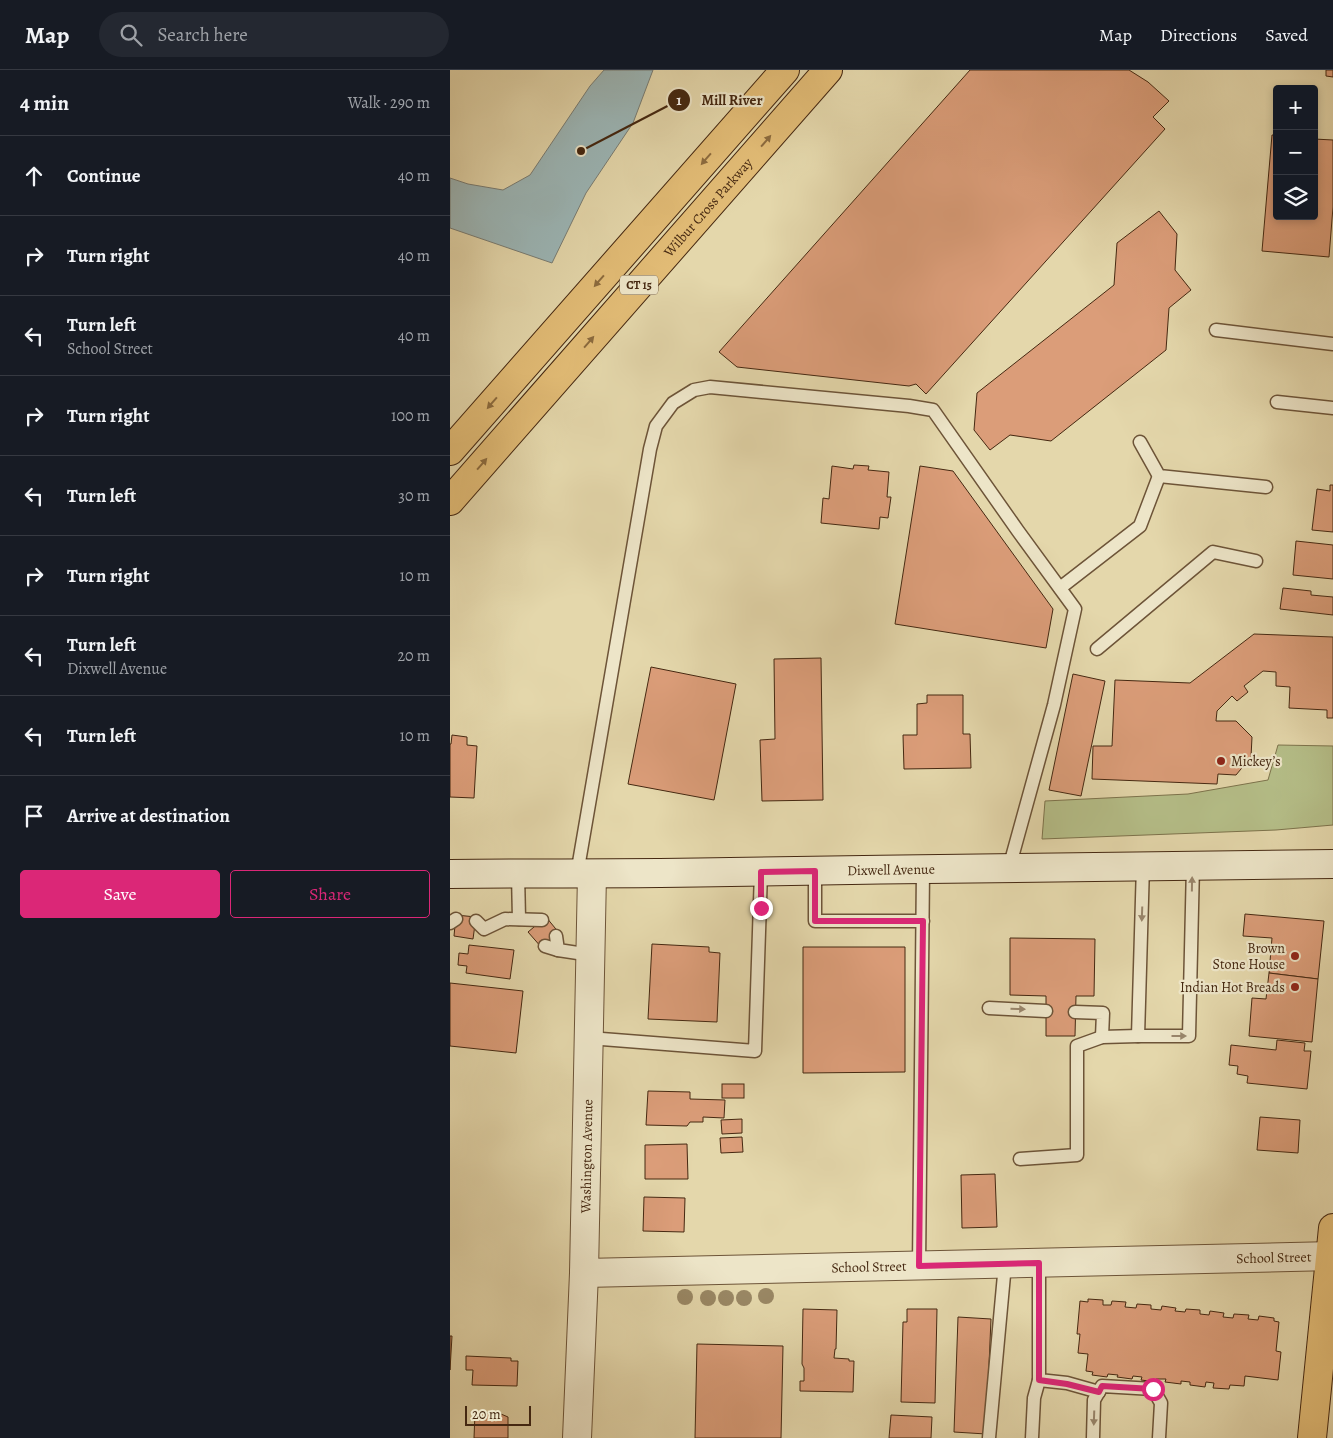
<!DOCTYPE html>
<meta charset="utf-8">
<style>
:root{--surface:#171b24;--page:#242831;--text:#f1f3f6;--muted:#9ea1a6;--line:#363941;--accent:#db2777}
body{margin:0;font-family:Alegreya,serif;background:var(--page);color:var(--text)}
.controls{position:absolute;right:15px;top:15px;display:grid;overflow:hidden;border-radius:5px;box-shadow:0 2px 8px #0003}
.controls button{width:45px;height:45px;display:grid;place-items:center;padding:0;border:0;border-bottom:1px solid var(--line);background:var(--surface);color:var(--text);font:25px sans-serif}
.scale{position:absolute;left:15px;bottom:12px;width:66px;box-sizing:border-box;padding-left:5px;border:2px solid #452811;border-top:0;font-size:14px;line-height:18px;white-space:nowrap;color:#452811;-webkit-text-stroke:4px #ede5c8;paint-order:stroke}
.stop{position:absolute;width:15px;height:15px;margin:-11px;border:4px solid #db2777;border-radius:50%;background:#fff}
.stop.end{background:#db2777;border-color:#fff;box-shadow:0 1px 5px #0008}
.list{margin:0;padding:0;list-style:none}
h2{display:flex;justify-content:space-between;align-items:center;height:65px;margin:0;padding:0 20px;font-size:21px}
h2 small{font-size:16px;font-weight:400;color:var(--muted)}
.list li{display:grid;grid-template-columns:32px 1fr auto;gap:15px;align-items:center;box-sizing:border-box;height:80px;padding:0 20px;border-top:1px solid var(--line)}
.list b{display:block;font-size:19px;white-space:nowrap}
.list p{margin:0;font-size:16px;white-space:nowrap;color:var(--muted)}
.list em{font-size:16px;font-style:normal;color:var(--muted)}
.actions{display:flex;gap:10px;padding:15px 20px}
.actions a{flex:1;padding:11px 0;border:1px solid var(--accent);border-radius:5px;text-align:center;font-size:18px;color:var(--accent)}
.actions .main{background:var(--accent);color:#fff}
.icon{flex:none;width:28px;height:28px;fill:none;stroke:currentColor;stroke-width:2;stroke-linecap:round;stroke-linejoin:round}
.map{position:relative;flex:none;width:883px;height:1368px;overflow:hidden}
header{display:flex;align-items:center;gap:30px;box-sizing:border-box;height:70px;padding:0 25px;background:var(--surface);border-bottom:1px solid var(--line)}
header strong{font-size:24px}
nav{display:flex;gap:28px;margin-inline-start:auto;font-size:18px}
.search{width:350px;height:45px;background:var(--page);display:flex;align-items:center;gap:12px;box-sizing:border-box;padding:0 18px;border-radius:28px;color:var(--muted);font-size:19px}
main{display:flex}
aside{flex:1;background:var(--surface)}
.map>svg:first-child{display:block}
</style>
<header>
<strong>Map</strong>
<div class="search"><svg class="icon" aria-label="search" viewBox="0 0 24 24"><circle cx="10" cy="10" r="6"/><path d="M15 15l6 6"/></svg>Search here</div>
<nav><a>Map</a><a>Directions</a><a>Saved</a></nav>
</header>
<main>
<aside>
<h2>4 min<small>Walk · 290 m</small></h2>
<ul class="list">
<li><svg class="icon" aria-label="ahead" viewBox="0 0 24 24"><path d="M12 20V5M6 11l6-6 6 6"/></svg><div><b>Continue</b></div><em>40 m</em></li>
<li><svg class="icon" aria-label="right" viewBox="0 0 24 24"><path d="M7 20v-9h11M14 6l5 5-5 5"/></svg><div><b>Turn right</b></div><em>40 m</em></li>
<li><svg class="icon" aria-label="left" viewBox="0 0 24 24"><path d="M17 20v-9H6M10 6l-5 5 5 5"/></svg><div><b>Turn left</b><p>School Street</p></div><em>40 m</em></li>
<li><svg class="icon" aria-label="right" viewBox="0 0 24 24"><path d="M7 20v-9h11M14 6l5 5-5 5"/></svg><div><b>Turn right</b></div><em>100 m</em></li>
<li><svg class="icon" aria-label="left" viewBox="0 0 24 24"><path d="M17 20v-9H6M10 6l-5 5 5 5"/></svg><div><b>Turn left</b></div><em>30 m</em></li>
<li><svg class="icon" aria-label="right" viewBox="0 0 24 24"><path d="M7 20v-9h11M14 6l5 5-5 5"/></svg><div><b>Turn right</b></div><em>10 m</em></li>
<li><svg class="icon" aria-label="left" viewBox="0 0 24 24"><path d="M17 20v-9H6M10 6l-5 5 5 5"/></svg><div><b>Turn left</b><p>Dixwell Avenue</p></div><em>20 m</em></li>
<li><svg class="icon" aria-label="left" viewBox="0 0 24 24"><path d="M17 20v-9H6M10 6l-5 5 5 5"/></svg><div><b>Turn left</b></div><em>10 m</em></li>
<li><svg class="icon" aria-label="arrive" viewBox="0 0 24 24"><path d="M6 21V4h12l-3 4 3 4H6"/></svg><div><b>Arrive at destination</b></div></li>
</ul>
<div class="actions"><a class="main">Save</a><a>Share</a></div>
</aside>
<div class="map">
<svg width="883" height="1368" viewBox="0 0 883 1368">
<rect width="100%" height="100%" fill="#e4d7ab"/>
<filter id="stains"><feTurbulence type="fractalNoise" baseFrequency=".004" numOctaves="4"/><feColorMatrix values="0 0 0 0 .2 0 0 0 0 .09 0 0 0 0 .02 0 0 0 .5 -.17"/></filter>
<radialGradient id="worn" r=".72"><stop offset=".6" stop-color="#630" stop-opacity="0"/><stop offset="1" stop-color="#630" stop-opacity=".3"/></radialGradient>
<path fill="#b5be88" stroke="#7d734c" d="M828,675L883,676V755L826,760L592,769L595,731L738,724L818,710Z"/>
<path fill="#9cb6b6" stroke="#797d74" d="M154,0H203L183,53L136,123L102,193L0,158V108L18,114L53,120L80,105L140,16Z"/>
<g fill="#db9d79" stroke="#452811">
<path d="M520,0H679L698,12L719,31L703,47L715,59L476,324L466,314L459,316L287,297L269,282Z"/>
<path d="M876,0H883V7L876,6Z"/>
<path d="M822,65H827V146H864V69L883,70V137L879,187L812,181Z"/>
<path d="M709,141L727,164L725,200L741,220L719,238L716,280L601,371L560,365L540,380L524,360L527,323L664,215L667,173Z"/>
<path d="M404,395L419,396L418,400L439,402L437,427H441L438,448L430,447L429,459L371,453L373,428L379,429L382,396L403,399Z"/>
<path d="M470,396L503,401L603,539L596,578L445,554Z"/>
<path d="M880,415H883V462L862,460L867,419L880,421Z"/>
<path d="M846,471L883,475V509L843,505Z"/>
<path d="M833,518L861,521V525L883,527V545L830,539Z"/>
<path d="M804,564L883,567V648H877V640L839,638L840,617L826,616V602L813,601L794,616L798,622L787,631L782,626L767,641L766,651H786L802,667L801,687L786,705L768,704L767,714L642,709L643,676H662L665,610L740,613Z"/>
<path d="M371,588L373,730L312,731L310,670L325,669L324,589Z"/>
<path d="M201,597L286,614L264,730L178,714Z"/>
<path d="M623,604L655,611L631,726L599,720Z"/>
<path d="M477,625H513V664H520L521,698L454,699L453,665H467V634L477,633Z"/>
<path d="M2,665L17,667V675L27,676L24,728L0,727V674H1Z"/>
<path d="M795,844L874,851L868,909L819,903L822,868L793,866Z"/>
<path d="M6,845L26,847L23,869L4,866Z"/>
<path d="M96,847L110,864L92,878L78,862Z"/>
<path d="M560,868L645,869L644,926H626L625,966H596V926L560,925Z"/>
<path d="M202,874L259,877V882L270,883L267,952L198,949Z"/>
<path d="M19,875L64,880L60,909L16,903L17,896L8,895L9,883L18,884Z"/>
<path d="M353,877H455V1002L353,1003Z"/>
<path d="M819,903L868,909L862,972L799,966L802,928L816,929Z"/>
<path d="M0,913L73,921L66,983L0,976Z"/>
<path d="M827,970L855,973L854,981H861L857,1019L797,1013L798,1006L787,1004L788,996L779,995L781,975L826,980Z"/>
<rect x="272" y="1014" width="22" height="14"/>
<path d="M198,1021L240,1022V1029L275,1030L274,1048L253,1047V1052H240L237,1056L196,1055Z"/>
<path d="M810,1047L850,1050L848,1083L807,1080Z"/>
<path d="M292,1049V1063L272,1064L271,1050Z"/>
<path d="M292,1067L293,1082L271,1083L270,1068Z"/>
<path d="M237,1074L238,1109H195V1075Z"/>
<path d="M545,1104L547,1157L512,1158L511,1105Z"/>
<path d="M194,1127L235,1128L234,1162L193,1161Z"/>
<path d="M638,1229L653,1230V1235H661L662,1231L676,1232L675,1237L686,1238L687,1234L701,1235V1239L711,1240L712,1236L726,1238L725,1241L735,1242L736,1239L750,1240V1244L759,1245L760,1241L774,1243L773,1247L783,1248L784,1244L799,1245L798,1249L808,1250L809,1246L824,1248V1251L829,1252L826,1281L831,1282L828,1310L795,1306L794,1316L780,1315L779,1319L763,1318L764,1313L756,1312L755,1317L740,1315V1312L731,1311V1314L715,1312L716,1309H706V1312L691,1310L692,1307L683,1306L682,1309L667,1307L668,1305L658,1304L657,1307L642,1305L643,1302L636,1301L638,1284L628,1283L630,1264H627L630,1231L638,1232Z"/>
<path d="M353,1239L387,1240L386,1279H385L384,1288L399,1289V1291H404L403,1322L350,1321V1311H354V1298L352,1294Z"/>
<path d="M457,1239H487L485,1333L451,1332L453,1252H457Z"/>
<path d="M508,1247L541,1249L536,1364L504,1362Z"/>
<path d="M0,1266H2L0,1300Z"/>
<path d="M247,1274L333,1276L331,1368H245Z"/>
<path d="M16,1286L61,1288V1291H68L67,1316L22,1315L23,1300H16Z"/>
<path d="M25,1343L51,1344L58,1347V1368H24Z"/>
<path d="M441,1345L482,1347L481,1368H439Z"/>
</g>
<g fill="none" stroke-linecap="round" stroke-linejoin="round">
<g stroke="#6d5438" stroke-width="15">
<g id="service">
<path d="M766,260L883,274"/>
<path d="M827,332L883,338"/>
<path d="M690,372L709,406L816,417"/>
<path d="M610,518L690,456L709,406"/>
<path d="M647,579L763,482L806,491"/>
<path d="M693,795L688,966H739L743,795"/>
<path d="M365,801V851H473"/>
<path d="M68,804L69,849"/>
<path d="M127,804L200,379L206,356L223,333L244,320L260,317L459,336L483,340L568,461L625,539L604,635L559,798"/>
<path d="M26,851L34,859L55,849L92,850"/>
<path d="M0,853L6,849"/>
<path d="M106,866L108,880L141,885"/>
<path d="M95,876L108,880"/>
<path d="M539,938L596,941"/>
<path d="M625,942L653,943L652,967"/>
<path d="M139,968L305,981L311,802"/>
<path d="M570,1089L627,1085V976L652,967L688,966"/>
<path d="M589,1193V1310L617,1313L649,1322"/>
<path d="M469,1196L473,800"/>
<path d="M539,1368L555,1194"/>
<path d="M582,1368L584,1328L589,1310"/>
<path d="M643,1368L644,1330L652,1316L703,1319L711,1333L709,1368"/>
</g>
</g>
<g stroke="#6d5438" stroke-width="30">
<g id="tertiary">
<path id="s1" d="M134,1203L883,1186"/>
<path id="s2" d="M127,1368L134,1203L142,804"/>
</g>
</g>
<g stroke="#452811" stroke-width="30">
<g id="secondary">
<path id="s3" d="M0,804C93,803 186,804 280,802C481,799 682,795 883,794"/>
</g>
</g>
<g stroke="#452811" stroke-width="30">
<path id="primary" d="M862,1368L883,1158"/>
</g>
<g stroke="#452811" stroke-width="30">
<g id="motorway">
<path d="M0,381L335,0"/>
<path id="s4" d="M0,431L378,0"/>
</g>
</g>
<use href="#service" stroke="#ede5c8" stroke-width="12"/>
<use href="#tertiary" stroke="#ede5c8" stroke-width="28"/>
<use href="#secondary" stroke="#ede5c8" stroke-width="28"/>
<use href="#primary" stroke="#e2bc76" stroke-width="28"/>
<use href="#motorway" stroke="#e2bc76" stroke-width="28"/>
</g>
<g fill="#998764">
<circle cx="316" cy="1226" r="8"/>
<circle cx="235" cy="1227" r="8"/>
<circle cx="258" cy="1228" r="8"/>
<circle cx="276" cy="1228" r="8"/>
<circle cx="294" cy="1228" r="8"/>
</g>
<defs><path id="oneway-solid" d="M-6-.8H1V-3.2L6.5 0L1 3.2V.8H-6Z" transform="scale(1.25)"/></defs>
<g fill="#8c6b3e">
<use href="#oneway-solid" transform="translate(316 71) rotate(-49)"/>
<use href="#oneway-solid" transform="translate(256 89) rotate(131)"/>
<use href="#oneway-solid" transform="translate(149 211) rotate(131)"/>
<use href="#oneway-solid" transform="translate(139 272) rotate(-49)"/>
<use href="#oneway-solid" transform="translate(42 333) rotate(131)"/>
<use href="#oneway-solid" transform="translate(32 394) rotate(-49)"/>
</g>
<g fill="#99866c">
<use href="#oneway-solid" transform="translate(742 814) rotate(-89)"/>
<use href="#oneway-solid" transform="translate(692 844) rotate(92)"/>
<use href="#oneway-solid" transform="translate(568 939) rotate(2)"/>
<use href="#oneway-solid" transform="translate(729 966)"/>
<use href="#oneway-solid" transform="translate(644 1348) rotate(92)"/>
</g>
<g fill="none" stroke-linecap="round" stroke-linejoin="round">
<path stroke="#db2777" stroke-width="6" d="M311,838V802L365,801V851H473L469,1196L589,1193V1310L617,1314L649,1322L652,1316L703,1319"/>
</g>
<g fill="#8f2418" stroke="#ede5c8" stroke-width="2">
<circle cx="771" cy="691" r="5"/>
<circle cx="845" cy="886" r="5"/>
<circle cx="845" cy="917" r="5"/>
</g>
<g text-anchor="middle" stroke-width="4.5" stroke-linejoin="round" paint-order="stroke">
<rect fill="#ede5c8" stroke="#776148" stroke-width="1" x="170" y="205.5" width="38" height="19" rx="4"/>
<g font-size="12" font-weight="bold" fill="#452811">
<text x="189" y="219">CT 15</text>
</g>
<g font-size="14" fill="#452811" stroke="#ede5c8">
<text dy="5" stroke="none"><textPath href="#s4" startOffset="391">Wilbur Cross Parkway</textPath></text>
<text dy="5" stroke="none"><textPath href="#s3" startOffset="441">Dixwell Avenue</textPath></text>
<text dy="5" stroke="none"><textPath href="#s2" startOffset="282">Washington Avenue</textPath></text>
<text dy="5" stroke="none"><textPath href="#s1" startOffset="690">School Street</textPath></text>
<text dy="5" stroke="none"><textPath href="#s1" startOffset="285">School Street</textPath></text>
</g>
<g font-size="14" fill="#452811" stroke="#ede5c8" text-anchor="end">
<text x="781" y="696" text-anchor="start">Mickey’s</text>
<text x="835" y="883">Brown<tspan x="835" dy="16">Stone House</tspan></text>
<text x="835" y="922">Indian Hot Breads</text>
</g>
</g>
<path fill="none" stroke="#452811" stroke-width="2" d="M131 81L229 30"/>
<g fill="#452811" stroke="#ede5c8" stroke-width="2">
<circle cx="131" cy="81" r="5"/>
<circle cx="229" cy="30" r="12"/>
</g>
<g font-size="15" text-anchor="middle" font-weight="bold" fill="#fff">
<text x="229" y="35">1</text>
</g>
<g font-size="15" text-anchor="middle" font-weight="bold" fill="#452811" stroke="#ede5c8" stroke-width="4.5" stroke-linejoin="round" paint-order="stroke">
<text x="282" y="35">Mill River</text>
</g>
<rect width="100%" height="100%" filter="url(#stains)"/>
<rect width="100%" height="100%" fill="url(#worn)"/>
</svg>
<div class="controls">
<button>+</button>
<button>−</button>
<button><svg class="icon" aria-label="layers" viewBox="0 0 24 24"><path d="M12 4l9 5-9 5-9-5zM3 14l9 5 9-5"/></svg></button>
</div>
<div class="scale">20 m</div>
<div class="stop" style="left:703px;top:1319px"></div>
<div class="stop end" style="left:311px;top:838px"></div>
</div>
</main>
